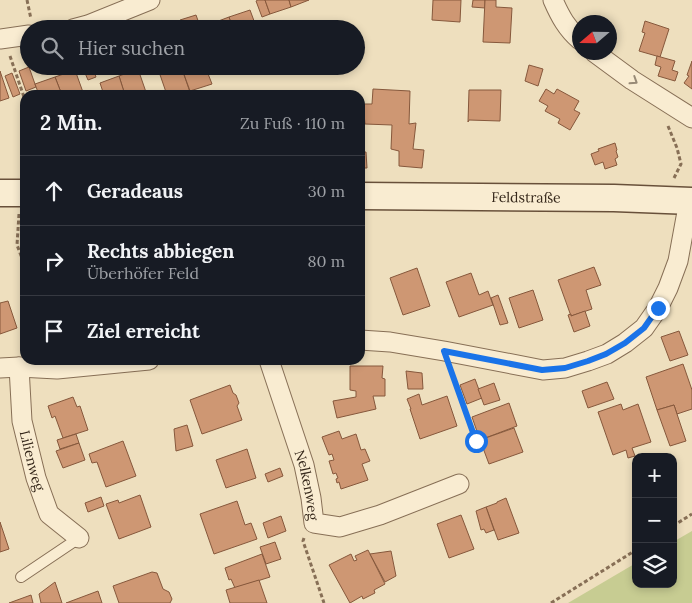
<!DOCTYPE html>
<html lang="de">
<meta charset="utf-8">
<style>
:root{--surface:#171b24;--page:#20242c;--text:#f1f3f6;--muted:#9ea1a6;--line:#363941}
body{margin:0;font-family:Lora,serif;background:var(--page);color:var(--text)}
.controls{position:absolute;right:15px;bottom:15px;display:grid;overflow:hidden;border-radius:10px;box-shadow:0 2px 8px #0003}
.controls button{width:45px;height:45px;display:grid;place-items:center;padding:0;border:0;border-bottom:1px solid var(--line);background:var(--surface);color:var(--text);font:25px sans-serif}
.compass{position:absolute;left:572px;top:15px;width:45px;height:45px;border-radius:50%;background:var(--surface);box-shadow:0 2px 8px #0003;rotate:250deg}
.stop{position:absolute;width:15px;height:15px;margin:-11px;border:4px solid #1a73e8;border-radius:50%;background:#fff}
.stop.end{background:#1a73e8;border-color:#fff;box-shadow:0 1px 5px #0008}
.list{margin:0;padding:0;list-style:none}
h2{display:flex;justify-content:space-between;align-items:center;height:65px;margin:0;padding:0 20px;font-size:21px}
h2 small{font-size:16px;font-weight:400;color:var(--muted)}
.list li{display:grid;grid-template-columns:32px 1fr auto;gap:15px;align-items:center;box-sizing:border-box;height:70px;padding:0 20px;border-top:1px solid var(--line)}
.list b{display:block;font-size:19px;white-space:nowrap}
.list p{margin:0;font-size:16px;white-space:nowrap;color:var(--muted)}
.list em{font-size:16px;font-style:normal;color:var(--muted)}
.icon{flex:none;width:28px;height:28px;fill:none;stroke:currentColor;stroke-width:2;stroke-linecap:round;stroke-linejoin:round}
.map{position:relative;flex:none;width:692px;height:603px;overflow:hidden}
.search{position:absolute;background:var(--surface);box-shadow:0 2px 8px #0003;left:20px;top:20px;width:345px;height:55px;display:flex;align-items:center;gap:12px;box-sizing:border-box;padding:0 18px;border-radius:28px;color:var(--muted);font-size:19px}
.panel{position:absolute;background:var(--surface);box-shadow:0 2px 8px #0003;left:20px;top:90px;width:345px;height:275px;border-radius:15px}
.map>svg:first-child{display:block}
</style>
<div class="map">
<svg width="692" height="603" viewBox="0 0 692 603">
<rect width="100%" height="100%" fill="#eedfbe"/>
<path fill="#c7cc92" d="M692,531V603H568L636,563V584H673V542Z"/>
<g fill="#ce9773" stroke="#86583c">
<path d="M258,0H265L270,14L262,17L256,1Z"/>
<path d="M265,0H289L291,7L270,14Z"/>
<path d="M289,0H309L291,7Z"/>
<path d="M433,0H461L460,22L432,20Z"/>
<path d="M473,0H485V8L472,7Z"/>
<path d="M485,0H496V7L512,8L510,43L483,42Z"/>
<path d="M250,10L257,29H233L229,17Z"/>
<path d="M196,15L201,29H183L180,20Z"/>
<path d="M229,17L233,29H209L208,25Z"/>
<path d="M645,21L669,29L660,57L639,51L645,33L642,32Z"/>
<path d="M657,56L675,61L672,70L678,72L675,81L658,76L661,67L655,65Z"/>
<path d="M692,61V89L684,83L689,76L687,75Z"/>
<path d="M529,65L543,69L538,86L525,81Z"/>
<path d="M82,66H92L96,77L88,80Z"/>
<path d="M157,66H181L191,95H167Z"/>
<path d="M181,66H205L212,84L190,91Z"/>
<path d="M29,67L36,87L26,91L19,71Z"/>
<path d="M138,69L147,95H125L119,76Z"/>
<path d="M75,70L84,95H62L55,77Z"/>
<path d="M0,71L9,98L0,101Z"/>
<path d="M12,73L20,94L13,97L5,76Z"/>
<path d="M119,76L125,95H104L100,83Z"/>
<path d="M55,77L62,95H39L35,84Z"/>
<path d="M373,89L410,91L409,124L416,123L413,149L424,150L422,168L399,166V151L391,149L392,125L365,124L363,104H372Z"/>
<path d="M546,89L554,94L557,89L579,101L574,110L580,113L570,130L558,123L560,119L545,111L548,106L539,101Z"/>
<path d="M469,90H501L500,121L469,120L468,122Z"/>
<path d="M615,143L617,150L616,151L618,157L615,159L617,165L605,169L603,162L595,165L591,154L599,151L598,149Z"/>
<path d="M360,152H366L367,168H363V172H360Z"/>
<path d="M594,267L601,285L586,290L592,309L571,316L558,280Z"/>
<path d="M417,268L430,306L403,315L390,278Z"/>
<path d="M471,273L479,295L488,291L493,305L459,317L446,282Z"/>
<path d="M533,290L543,320L519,328L509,298Z"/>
<path d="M498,295L508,323L500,325L491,298Z"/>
<path d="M8,301L17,328L0,334V303Z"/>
<path d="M585,311L590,326L574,332L568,315L571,314V316Z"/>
<path d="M679,331L688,355L670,361L661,337Z"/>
<path d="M683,364L692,390V409L677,414L674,405L657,410L646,377Z"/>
<path d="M350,366H383L382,378L385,379V396H373L376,409L337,418L333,401L356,397V391L350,390Z"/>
<path d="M406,371L422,373L423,389H408Z"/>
<path d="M475,379L482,398L467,404L460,385Z"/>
<path d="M607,382L614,399L588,408L582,391Z"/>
<path d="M494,383L500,400L484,405L478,389Z"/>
<path d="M230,385L233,393L236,395L239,403L237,406L242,420L202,434L190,400Z"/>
<path d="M419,394L422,405L447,396L457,426L420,439L410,409H411L407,399Z"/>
<path d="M73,397L77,407L80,406L88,430L63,438L55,416L52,418L48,406Z"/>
<path d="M509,403L517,426L480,440L472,417Z"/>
<path d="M621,404L623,410L638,404L651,442L632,448L635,456L628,458L626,450L613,455L598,412Z"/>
<path d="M674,405L686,441L670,446L657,410Z"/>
<path d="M187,425L193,446L176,451L174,429Z"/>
<path d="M514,428L523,452L489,464L480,440Z"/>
<path d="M339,431L342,439L356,434L361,450L365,449L370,461L362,464L368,480L341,489L339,482L337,483L336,479L338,478L336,473L333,474L329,461L334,460L332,454L329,455L322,437Z"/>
<path d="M76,434L79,443L60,449L57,440Z"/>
<path d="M123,441L136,476L106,487L97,462L92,463L89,454Z"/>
<path d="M79,443L85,460L63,468L56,451Z"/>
<path d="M247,449L256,478L226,488L216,460Z"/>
<path d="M280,468L283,476L268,482L265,474Z"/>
<path d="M140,495L151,527L119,539L106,504L118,500L119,503Z"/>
<path d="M101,497L104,506L88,512L85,503Z"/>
<path d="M506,498L519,533L498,540L486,507L497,503V502Z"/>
<path d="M237,501L245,525L251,523L257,539L214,554L200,514Z"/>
<path d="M486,507L494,530L486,533L484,529L481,530L476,511Z"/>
<path d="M461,515L474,549L449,558L437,524Z"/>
<path d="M281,516L286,531L268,538L263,523Z"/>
<path d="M0,522L9,549L0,552Z"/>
<path d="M275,542L281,559L266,564L260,547Z"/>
<path d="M368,550L385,584L374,590L375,593L363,599L362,596L350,603L329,565L351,554L354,561L357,560L355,556Z"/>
<path d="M391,551L396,576L385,582L370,554Z"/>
<path d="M262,554L270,577L235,588L231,579L229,580L225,568Z"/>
<path d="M152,572L157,573L163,589L169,592L172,599L170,603H119L113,586Z"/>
<path d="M259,580L267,603H230L226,590Z"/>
<path d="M55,582L62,603H41L39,594Z"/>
<path d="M98,591L102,603H66Z"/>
<path d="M31,595L33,603H9Z"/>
</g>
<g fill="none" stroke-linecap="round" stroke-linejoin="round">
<g stroke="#876f56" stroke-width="12">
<path id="service" d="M21,577L79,538"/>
</g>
<g stroke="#876f56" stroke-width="21">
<g id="minor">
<path d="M553,0C560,16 567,29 580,40"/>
<path d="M73,29L88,25L150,0"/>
<path d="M0,39L29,35"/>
<path d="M594,52L632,80L692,118"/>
<path d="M360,340L390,342L444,351L543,370L565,368L588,361L607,354L625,343L644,328L658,308L668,288L678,261L689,201"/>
<path id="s1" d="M269,360L304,465L311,498L314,523L340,527L380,515L459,484"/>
<path id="s2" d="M19,367L22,421L36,478L49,514L79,538"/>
<path d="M0,368L19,367L57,369L149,360"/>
</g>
</g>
<g stroke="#68503a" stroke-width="29">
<g id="secondary">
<path d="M0,193H25"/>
<path id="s3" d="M360,196L614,198L692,201"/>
</g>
</g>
<g stroke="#876f56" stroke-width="3" stroke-dasharray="4 2.5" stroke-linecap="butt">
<path d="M27,0L31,19"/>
<path d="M10,56L25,100"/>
<path d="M668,126L677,148L681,164L674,178"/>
<path d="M19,214L17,245L25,266"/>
<path d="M451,371L476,441"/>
<path d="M673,526L692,514"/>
<path d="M304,538L303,541L324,603"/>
<path d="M551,603L636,550"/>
</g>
<use href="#service" stroke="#f9ecd1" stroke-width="10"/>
<use href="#minor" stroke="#f9ecd1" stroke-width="19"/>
<use href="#secondary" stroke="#f9ecd1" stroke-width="26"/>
</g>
<defs><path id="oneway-chevron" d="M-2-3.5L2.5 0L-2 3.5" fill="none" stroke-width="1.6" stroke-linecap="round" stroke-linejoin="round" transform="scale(1.25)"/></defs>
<use stroke="#988a76" href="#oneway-chevron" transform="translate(634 81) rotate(33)"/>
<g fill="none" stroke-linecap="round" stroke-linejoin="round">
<path stroke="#1a73e8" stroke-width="6" d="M476,441L444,351L542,370L565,368L588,361L606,354L625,343L644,328L658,308"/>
</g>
<g text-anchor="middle" stroke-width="4.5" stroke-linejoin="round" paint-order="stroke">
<g font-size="14" fill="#36281b" stroke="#f6e9cd">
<text dy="5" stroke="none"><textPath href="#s3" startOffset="166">Feldstraße</textPath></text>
<text dy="5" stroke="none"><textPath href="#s2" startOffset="95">Lilienweg</textPath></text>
<text dy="5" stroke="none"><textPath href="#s1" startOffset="131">Nelkenweg</textPath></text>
</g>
</g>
</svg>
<div class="controls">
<button>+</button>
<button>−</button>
<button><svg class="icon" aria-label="layers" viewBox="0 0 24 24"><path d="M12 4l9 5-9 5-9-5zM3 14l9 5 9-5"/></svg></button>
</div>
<svg class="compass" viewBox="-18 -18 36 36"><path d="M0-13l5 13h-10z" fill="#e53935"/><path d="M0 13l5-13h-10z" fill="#9ea1a6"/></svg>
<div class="stop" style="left:476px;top:441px"></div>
<div class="stop end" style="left:658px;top:308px"></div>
<div class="search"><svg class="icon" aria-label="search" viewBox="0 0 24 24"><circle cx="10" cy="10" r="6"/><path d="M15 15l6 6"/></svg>Hier suchen</div>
<section class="panel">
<h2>2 Min.<small>Zu Fuß · 110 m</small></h2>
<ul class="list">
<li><svg class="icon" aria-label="ahead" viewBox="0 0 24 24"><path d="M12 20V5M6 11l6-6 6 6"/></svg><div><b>Geradeaus</b></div><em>30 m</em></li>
<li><svg class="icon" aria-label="right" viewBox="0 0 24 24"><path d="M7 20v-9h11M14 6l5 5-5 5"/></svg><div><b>Rechts abbiegen</b><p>Überhöfer Feld</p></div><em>80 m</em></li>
<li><svg class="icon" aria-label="arrive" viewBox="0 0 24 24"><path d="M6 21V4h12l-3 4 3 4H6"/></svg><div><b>Ziel erreicht</b></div></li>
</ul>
</section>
</div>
